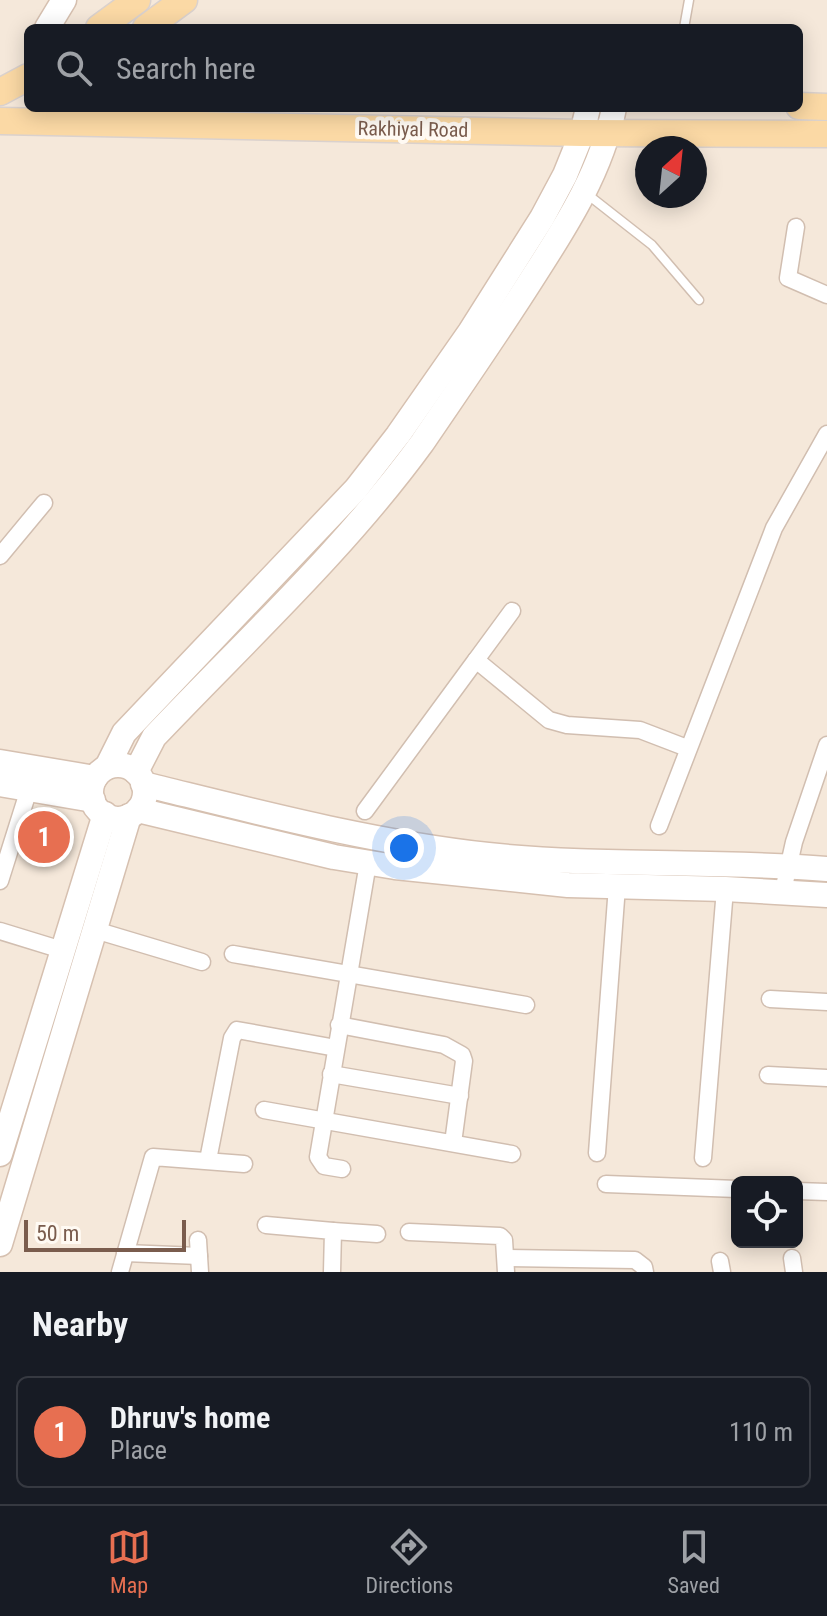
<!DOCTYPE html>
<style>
:root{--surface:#171b24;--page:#20242c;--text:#f1f3f6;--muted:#9ea1a6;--line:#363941;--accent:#e76f51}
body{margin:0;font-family:"Roboto Condensed",sans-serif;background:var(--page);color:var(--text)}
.controls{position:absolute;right:24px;bottom:24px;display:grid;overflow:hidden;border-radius:12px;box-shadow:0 4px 20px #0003}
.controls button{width:72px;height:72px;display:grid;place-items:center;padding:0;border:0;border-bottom:2px solid var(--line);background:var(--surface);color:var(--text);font:40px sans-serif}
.compass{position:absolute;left:635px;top:136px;width:72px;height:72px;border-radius:50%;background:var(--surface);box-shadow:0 4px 20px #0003;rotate:27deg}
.scale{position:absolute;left:24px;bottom:20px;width:162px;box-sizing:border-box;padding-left:8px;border:4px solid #7a5c4d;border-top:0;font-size:22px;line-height:28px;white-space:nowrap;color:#7a5c4d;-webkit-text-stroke:6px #fffaf3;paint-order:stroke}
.you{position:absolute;left:404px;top:848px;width:28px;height:28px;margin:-20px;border:6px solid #fff;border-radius:50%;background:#1a73e8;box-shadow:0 0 0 12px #1a73e833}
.badge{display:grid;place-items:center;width:52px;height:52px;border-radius:50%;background:var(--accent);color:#fff;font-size:26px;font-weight:700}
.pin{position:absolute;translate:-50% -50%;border:4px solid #fff;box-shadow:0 2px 8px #0006}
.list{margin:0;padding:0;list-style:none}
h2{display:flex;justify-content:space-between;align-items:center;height:104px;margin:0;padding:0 32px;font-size:34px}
h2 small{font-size:26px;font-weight:400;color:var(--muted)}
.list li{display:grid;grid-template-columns:52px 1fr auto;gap:24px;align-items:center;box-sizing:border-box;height:112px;margin:0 16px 16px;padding:0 16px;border:2px solid var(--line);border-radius:12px}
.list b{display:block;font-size:30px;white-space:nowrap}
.list p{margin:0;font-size:26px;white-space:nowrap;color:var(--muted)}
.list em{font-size:26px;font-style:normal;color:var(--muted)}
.icon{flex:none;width:44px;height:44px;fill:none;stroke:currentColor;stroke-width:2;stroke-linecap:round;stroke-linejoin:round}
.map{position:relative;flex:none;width:827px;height:1272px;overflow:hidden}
.search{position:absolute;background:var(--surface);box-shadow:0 4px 20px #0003;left:24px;right:24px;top:24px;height:88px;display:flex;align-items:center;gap:20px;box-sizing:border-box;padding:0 28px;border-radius:12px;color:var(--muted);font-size:30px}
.sheet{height:232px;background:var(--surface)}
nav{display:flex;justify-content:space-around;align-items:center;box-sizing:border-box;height:112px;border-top:2px solid var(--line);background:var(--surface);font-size:22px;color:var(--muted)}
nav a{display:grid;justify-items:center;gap:4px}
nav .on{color:var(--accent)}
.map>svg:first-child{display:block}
</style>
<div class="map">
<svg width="827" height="1272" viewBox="0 0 827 1272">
<rect width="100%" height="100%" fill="#fdf6ec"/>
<path fill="#f5e8da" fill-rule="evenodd" d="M0,0H827V1272H0ZM28,28H799V108H28ZM647,148H695V196H647ZM737,1182H797V1242H737Z"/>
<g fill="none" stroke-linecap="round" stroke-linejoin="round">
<g stroke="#d1beb0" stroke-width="11">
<g id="lane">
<path d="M684,28L689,0"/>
<path d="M587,194L652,245L699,300"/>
</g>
</g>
<g stroke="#d1beb0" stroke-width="19">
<g id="street">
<path d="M796,227L788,278L827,295"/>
<path d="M0,556L44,503"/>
<path d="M476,660L512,611"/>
<path d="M365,811L476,660L549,720L567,725L640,730L687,748"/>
<path d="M659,826L774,528L827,434"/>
<path d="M0,881L29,789"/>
<path d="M783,891L794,842L827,745"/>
<path d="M95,930L202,962"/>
<path d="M0,931L62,950"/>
<path d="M233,954L526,1005"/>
<path d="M770,999L827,1002"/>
<path d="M339,1025L444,1045L462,1055L464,1061L453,1143"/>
<path d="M331,1074L460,1096"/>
<path d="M768,1075L827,1078"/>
<path d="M264,1110L512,1154"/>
<path d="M597,1153L617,886"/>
<path d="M703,1158L725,889"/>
<path d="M208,1160L232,1038L237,1030L336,1048"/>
<path d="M342,1169L324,1166L318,1157L368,863"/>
<path d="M606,1184L737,1189"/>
<path d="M797,1191L827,1192"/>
<path d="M266,1225L333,1231L332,1272"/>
<path d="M333,1231L377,1234"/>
<path d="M409,1232L500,1236L504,1240L506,1272"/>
<path d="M198,1240L200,1272"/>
<path d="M125,1253L199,1256"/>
<path d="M506,1258L635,1260L644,1267L645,1272"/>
<path d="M792,1258L794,1272"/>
<path d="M720,1261L722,1272"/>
<path d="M120,1272L153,1157L244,1164"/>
</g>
</g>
<g stroke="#d6c0b0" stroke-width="27">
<g id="secondary">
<path d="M47,28L64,0"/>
<path d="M0,762L95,778"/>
<circle cx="118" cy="792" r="27"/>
<path d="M107,767L124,733L356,489L398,435L470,332L542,218L565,175L582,133L588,108"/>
<path d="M136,772L154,737C245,641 344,550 422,443C460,387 499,331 535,274C568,223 602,169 614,108"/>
<path d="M0,784L93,800"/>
<path d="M143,784C258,812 370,842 488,855C600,867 714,860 827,869"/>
<path d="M138,810L334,857L395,867L568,885L725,889L827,895"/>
<path d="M0,1154L105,814"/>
<path d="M0,1244L129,816"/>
</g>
</g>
<g stroke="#dad1cd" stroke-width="29">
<g id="primary">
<path d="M99,28L137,0"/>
<path d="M146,28L184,0"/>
<path d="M0,92L28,77"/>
<path d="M799,106L827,107"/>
<path d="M0,121L582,133L827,134"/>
</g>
</g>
<use href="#lane" stroke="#fff" stroke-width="8"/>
<use href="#street" stroke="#fff" stroke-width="16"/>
<use href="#secondary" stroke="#fff" stroke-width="24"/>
<use href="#primary" stroke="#fbd9a5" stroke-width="26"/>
</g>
<g text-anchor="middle" stroke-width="8" stroke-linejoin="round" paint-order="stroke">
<g font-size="20" fill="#7a5c4d" stroke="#fffaf3">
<text transform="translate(413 129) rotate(1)" y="7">Rakhiyal Road</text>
</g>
</g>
</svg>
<div class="controls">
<button><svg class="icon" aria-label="locate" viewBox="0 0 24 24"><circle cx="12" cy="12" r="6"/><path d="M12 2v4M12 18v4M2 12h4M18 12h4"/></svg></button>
</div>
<svg class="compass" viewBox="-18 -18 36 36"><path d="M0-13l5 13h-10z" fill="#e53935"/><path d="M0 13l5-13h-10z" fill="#9ea1a6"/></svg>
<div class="scale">50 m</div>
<div class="you"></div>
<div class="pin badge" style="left:44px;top:837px">1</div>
<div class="search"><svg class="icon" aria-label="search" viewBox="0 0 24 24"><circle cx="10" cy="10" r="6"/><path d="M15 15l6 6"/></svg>Search here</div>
</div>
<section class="sheet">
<h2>Nearby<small></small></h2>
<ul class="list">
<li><span class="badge">1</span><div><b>Dhruv's home</b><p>Place</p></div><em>110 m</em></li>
</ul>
</section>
<nav>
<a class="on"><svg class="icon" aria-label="map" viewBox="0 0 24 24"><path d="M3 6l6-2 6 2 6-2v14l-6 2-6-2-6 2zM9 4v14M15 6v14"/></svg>Map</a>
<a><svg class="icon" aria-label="directions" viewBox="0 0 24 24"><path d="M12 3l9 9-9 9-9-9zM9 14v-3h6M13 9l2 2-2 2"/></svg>Directions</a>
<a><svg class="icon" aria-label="saved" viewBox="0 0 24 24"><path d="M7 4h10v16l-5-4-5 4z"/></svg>Saved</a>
</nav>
